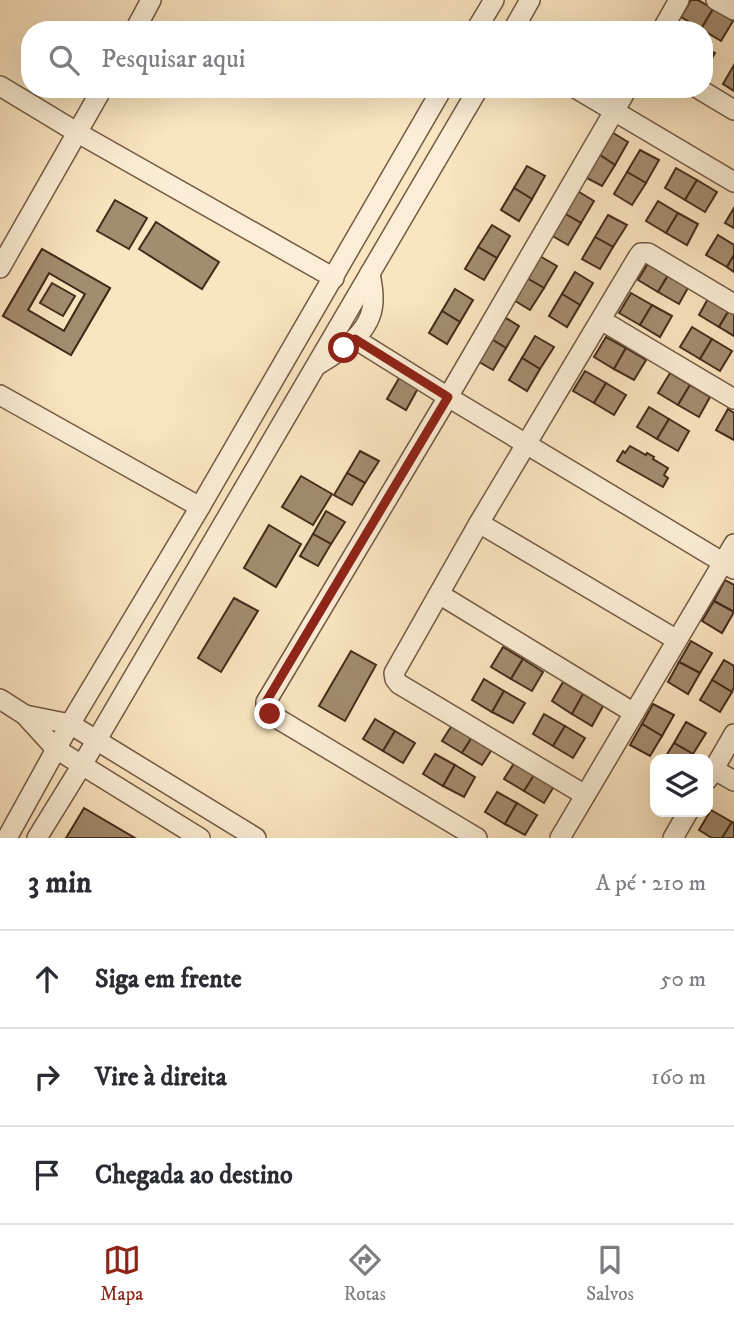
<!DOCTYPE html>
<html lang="pt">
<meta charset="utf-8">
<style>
:root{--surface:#fff;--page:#f2f2f3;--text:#2b2b33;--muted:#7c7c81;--line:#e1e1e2;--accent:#8f2418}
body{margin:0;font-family:"IM FELL DW Pica",serif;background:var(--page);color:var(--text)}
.controls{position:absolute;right:21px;bottom:21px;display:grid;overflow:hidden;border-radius:14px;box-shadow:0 7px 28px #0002}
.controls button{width:63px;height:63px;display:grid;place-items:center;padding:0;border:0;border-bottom:2px solid var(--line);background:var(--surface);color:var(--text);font:35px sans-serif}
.stop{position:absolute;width:21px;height:21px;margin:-16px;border:5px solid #8f2418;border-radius:50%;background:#fff}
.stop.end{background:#8f2418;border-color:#fff;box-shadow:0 2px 7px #0008}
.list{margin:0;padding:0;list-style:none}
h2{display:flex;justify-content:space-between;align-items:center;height:91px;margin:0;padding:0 28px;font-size:30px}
h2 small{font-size:23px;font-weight:400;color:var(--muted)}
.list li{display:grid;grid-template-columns:46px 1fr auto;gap:21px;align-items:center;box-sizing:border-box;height:98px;padding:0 28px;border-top:2px solid var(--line)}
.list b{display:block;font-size:26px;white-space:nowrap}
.list em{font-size:23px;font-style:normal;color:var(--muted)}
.icon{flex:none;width:38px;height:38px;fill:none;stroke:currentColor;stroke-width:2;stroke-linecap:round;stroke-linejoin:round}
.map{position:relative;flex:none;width:734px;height:838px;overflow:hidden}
.search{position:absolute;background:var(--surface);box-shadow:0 7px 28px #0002;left:21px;right:21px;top:21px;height:77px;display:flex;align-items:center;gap:18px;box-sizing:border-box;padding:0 24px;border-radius:28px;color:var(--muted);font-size:26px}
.sheet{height:385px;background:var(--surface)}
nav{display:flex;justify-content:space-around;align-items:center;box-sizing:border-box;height:98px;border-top:2px solid var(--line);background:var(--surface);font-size:19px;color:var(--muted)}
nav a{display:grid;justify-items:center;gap:4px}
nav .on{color:var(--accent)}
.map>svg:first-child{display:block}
</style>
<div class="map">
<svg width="734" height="838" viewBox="0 0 734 838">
<rect width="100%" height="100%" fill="#fae5c0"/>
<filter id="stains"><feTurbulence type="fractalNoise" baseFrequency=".00286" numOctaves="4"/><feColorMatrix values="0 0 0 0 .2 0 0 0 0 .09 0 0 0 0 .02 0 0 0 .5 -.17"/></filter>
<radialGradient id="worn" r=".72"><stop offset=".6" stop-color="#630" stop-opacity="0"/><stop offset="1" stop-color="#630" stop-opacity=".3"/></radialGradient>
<g fill="#a38c70" stroke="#442b1a" stroke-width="2" fill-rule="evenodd">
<path d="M691,0H698L713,9L701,29L681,17Z"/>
<path d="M713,9L733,21L721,41L701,29Z"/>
<path d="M704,47L715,53L704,71Z"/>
<path d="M734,65V91L723,84Z"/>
<path d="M610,131L628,142L615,165L597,153Z"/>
<path d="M640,150L659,160L646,183L627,172Z"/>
<path d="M597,153L615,165L602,186L583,176Z"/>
<path d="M527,166L545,176L532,199L514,188Z"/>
<path d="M676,168L697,180L685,200L665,188Z"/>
<path d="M627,172L646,183L632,205L614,194Z"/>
<path d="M697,180L717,192L705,212L685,200Z"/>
<path d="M514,188L532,199L519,221L501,210Z"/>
<path d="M576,190L594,201L581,223L562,212Z"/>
<path d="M115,200L147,218L129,249L97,231Z"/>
<path d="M658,201L678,213L666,233L646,221Z"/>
<path d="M734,208V228L725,223Z"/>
<path d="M562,212L581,223L568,245L549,234Z"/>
<path d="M678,213L698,224L687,245L666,233Z"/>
<path d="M608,215L627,225L613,247L595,237Z"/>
<path d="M156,222L219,262L202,289L139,249Z"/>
<path d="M492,225L510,236L497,258L478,247Z"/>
<path d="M718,235L734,245V255L727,267L706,255Z"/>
<path d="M595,237L613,247L600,269L582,259Z"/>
<path d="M478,247L497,258L484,280L465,269Z"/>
<path d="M42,249L110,288L71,355L3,316ZM49,273L85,294L64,331L28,310Z"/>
<path d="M42,249L110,288L71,355L3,316ZM49,273L85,294L64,331L28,310Z"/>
<path d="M538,255L557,266L544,288L525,277Z"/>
<path d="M734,255V272L727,267Z"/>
<path d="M650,260L670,272L658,292L638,280Z"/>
<path d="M575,272L593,283L580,305L562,294Z"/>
<path d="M670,272L690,284L679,304L658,292Z"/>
<path d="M525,277L544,288L530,310L512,299Z"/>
<path d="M52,283L75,296L63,316L40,303Z"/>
<path d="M455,289L473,300L460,322L442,311Z"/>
<path d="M631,293L652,305L640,325L619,313Z"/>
<path d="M562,294L580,305L567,327L549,316Z"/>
<path d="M710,295L731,307L719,327L699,315Z"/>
<path d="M652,305L672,316L660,337L640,325Z"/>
<path d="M731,307L734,309V336L719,327Z"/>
<path d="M442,311L460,322L447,344L429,333Z"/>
<path d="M501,315L519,326L506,348L488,337Z"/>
<path d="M692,327L712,339L700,359L680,347Z"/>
<path d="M535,336L554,347L540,369L522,358Z"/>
<path d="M488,337L506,348L493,370L474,359Z"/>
<path d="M606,337L626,348L614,369L594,357Z"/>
<path d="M712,339L732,351L720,371L700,359Z"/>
<path d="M626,348L646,360L634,380L614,369Z"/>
<path d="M522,358L540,369L527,391L509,380Z"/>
<path d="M585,371L606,383L594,403L573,391Z"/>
<path d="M402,373L421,383L406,410L387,399Z"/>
<path d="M670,373L690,385L678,405L658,393Z"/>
<path d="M606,383L626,395L614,415L594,403Z"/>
<path d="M690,385L710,397L699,417L678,405Z"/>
<path d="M649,407L669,419L657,439L637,427Z"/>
<path d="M728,409L734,413V440L716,430Z"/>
<path d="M669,419L689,431L678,451L657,439Z"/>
<path d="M630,446L646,455L647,453L654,457L653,459L668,468L664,475L668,478L663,487L617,461L623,451L625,453Z"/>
<path d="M360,451L379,461L365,483L347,473Z"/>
<path d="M347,473L365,483L352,505L334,495Z"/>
<path d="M301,476L332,494L313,525L282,507Z"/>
<path d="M326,511L345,522L331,544L313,534Z"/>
<path d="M269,525L301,544L276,587L244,568Z"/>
<path d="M313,534L331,544L318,566L300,556Z"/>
<path d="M725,580L734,585V612L714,601Z"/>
<path d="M234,598L258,611L221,672L198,658Z"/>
<path d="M714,601L734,612L722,633L702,621Z"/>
<path d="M691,641L712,653L700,673L679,662Z"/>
<path d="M503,647L523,659L511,679L491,667Z"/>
<path d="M351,651L376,665L345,721L319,706Z"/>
<path d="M523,659L543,672L532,691L511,679Z"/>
<path d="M724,660L734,666V687L732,692L712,680Z"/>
<path d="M679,662L700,673L688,694L668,682Z"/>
<path d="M484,679L504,691L492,712L472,700Z"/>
<path d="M712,680L732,692L720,712L700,700Z"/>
<path d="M563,682L583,694L572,714L552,701Z"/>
<path d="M504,691L525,703L513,723L492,712Z"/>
<path d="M583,694L603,706L592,726L572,714Z"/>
<path d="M653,704L674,715L662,736L642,724Z"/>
<path d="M544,714L565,726L553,746L533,734Z"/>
<path d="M375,719L395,731L383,751L363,739Z"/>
<path d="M454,722L474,734L462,753L442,741Z"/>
<path d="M686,722L706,733L693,754L674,743Z"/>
<path d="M642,724L662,736L650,756L630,745Z"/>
<path d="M565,726L585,738L573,758L553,746Z"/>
<path d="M395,731L415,743L403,763L383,751Z"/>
<path d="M474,734L494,746L482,765L462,753Z"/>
<path d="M674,743L693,754L690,759H664Z"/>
<path d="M435,754L455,765L443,786L423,774Z"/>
<path d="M516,760L536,772L524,791L504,779Z"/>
<path d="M455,765L475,777L464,797L443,786Z"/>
<path d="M536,772L556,783L544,803L524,791Z"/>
<path d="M497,792L517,803L505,824L485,812Z"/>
<path d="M517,803L537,815L525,835L505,824Z"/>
<path d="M84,808L135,838H66Z"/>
<path d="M711,810L732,822L722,838H712L699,830Z"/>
<path d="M732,822L734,823V838H722Z"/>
</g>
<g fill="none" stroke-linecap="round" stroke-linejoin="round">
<g stroke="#725a44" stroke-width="22">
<g id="minor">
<path d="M716,0L734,10"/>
<path d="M135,30L151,0"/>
<path d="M476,30L494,0"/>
<path d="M513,30L530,0"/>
<path d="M662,30L679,0"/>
<path d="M0,86L78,133L334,278"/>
<path d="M577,89L734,182"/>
<path d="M699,89L734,110"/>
<path d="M0,268L102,89"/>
<path d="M601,320L734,399"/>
<path d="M355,339L448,397L734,569"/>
<path d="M319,364C345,348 375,330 373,296C373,288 371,280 370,273"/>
<path d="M0,395L200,507"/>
<path d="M479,523L677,640"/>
<path d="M439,594L634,713"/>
<path d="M0,699L25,715L56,749L200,838"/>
<path d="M25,715L70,724L256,838"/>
<path d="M713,769L734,781"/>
<path d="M708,779L734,734"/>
<path d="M585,795L399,684L395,679L394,673L479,523L638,257L641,253H648L734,304"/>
<path d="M7,838L70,724L200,507L442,89"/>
<path d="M37,838L82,765L478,89"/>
<path d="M477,838L270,714L266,709V702L448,397L627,89"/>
<path d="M560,838L734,544"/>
<path d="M673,838L688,812"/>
</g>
</g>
<use href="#minor" stroke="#fceed6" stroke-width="19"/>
</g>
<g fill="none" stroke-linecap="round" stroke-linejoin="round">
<path stroke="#8f2418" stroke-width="9" d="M270,714L266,709V702L448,397L355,339L344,348"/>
</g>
<rect width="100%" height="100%" filter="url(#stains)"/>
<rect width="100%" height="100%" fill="url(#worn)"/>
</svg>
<div class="controls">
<button><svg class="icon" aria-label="layers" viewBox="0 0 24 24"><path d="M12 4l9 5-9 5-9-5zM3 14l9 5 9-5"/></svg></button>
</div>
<div class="stop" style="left:344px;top:348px"></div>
<div class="stop end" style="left:270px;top:714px"></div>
<div class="search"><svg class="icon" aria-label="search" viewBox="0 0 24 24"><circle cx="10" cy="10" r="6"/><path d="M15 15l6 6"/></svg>Pesquisar aqui</div>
</div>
<section class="sheet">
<h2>3 min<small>A pé · 210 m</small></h2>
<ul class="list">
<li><svg class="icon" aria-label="ahead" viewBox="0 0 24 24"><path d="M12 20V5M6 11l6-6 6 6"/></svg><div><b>Siga em frente</b></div><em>50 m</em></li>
<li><svg class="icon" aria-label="right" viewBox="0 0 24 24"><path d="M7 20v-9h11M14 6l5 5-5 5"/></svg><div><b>Vire à direita</b></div><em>160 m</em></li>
<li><svg class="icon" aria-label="arrive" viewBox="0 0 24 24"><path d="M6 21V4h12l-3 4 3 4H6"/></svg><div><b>Chegada ao destino</b></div></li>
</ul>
</section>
<nav>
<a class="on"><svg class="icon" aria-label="map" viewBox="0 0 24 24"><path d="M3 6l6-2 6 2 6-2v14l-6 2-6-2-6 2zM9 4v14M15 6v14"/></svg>Mapa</a>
<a><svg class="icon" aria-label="directions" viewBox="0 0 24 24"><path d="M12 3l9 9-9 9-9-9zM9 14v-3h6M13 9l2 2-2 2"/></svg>Rotas</a>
<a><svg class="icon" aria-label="saved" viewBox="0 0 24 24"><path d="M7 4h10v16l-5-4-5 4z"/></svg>Salvos</a>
</nav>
